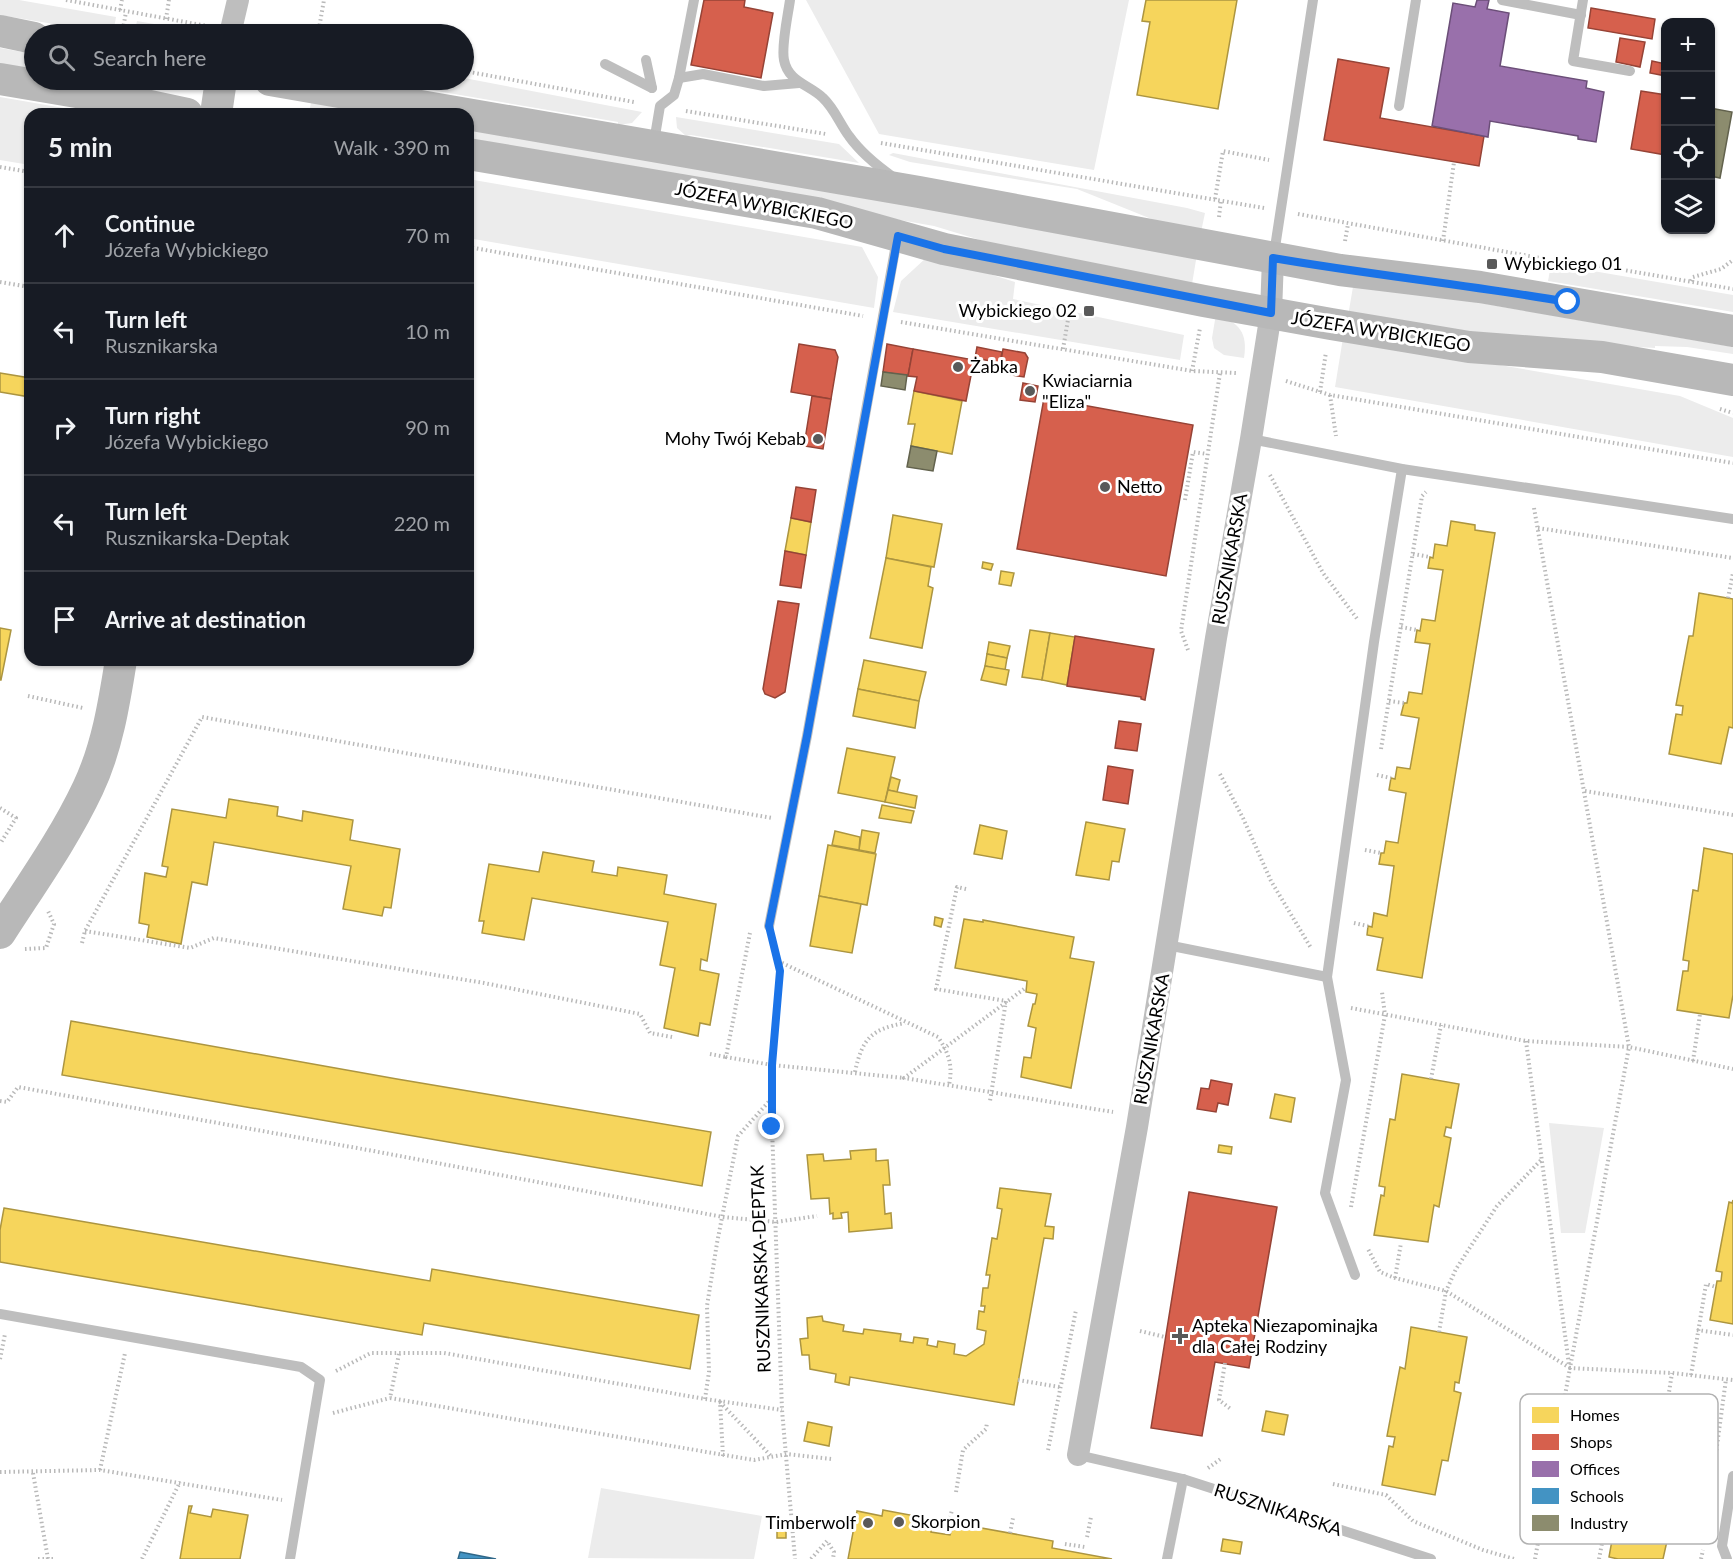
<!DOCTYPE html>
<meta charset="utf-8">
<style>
:root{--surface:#171b24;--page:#20242c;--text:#f1f3f6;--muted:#9ea1a6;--line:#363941}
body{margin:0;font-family:Lato,sans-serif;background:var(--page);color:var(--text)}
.controls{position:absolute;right:18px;top:18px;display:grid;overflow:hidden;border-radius:12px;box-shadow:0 2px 4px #0004}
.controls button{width:54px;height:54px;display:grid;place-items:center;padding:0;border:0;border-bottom:2px solid var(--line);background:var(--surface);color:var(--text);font:30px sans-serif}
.stop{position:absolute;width:18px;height:18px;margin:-14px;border:4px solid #1a73e8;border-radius:50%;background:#fff}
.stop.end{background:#1a73e8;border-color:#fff;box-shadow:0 2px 6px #0008}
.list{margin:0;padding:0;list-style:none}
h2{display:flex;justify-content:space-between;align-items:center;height:78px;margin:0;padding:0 24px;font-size:26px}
h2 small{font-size:20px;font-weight:400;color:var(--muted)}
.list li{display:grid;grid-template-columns:39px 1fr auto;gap:18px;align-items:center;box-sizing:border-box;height:96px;padding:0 24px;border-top:2px solid var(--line)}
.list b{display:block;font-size:22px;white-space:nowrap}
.list p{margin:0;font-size:20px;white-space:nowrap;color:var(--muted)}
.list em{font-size:20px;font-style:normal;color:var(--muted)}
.icon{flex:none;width:33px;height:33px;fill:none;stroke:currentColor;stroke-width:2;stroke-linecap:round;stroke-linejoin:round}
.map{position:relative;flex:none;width:1733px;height:1559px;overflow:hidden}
.search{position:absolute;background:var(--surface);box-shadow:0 2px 4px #0004;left:24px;top:24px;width:450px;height:66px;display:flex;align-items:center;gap:15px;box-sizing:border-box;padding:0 21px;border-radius:33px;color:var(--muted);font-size:22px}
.panel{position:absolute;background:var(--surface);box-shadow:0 2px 4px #0004;left:24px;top:108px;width:450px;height:558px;border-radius:18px}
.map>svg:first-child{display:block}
</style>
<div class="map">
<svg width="1733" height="1559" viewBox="0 0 1733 1559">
<rect width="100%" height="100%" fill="#fff"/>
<g fill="#ececec">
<path d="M0,0H19L116,17L113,34L0,15Z"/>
<path d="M806,0H1129L1094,170L879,134Z"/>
<path d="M137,21L212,34H134Z"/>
<path d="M0,48L34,54V70L0,64Z"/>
<path d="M464,78L642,112L632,123L618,125V122L372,80Z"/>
<path d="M0,98V97L98,114H30V165L0,160Z"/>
<path d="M311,102L382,114H309Z"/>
<path d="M676,117L839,144L859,163L691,135L686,136L677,128Z"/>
<path d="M468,129L1197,254L1191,290L1039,258L934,226L468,144Z"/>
<path d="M893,153L1187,208L1205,213L1201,232L1159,222L1077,189L910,162L889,155Z"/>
<path d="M468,179L862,247L878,277L874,308L468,238Z"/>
<path d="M927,257L951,262L1015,282L1013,299L1184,335L1180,360L893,312L901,281Z"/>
<path d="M1550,270L1593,271L1733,295V312L1548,281Z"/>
<path d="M1354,281L1733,347V354L1687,347L1655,346V348L1472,337L1348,316Z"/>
<path d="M1216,314C1239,323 1248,332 1244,358L1224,355L1214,348L1212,338Z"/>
<path d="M1343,338L1680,396L1733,418V457L1335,387Z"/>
<path d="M1549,1123L1604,1128L1585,1233H1561Z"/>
<path d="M601,1488L762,1516L754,1559L588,1558Z"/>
</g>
<g fill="#f6d55c" stroke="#ac9540" stroke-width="1.5">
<path d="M1146,0H1237L1218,109L1137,95L1150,22L1142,21Z"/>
<path d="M0,373L30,378V397L0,392Z"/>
<path d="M914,391L962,401L952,454L911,446L915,424H908Z"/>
<path d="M893,515L942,524L934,567L886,558Z"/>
<path d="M791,518L811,522L806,555L785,551Z"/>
<path d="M1451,521L1475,525V530L1495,533L1422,978L1377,970L1383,938L1367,935L1368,926L1372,927L1374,913L1387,916L1394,866L1379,864L1381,853H1384L1386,841L1398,843L1406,793L1389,790L1391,778L1395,779L1397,767L1410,769L1419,718L1401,715L1404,703H1407L1409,692L1422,694L1430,644L1415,642L1417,630L1420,631L1422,619L1435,621L1443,570L1428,568L1430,557L1433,558L1435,544L1447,546Z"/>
<path d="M886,558L931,567L928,586L933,588L922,648L870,638Z"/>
<path d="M983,562L993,564L991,570L982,568Z"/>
<path d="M1001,571L1014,573L1011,586L999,584Z"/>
<path d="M1699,593L1733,599V728L1729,727L1721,764L1669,754L1676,714L1682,715L1683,706L1676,705L1689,636H1693Z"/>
<path d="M0,628L11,630L1,680H0Z"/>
<path d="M1030,630L1050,633L1042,680L1022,677Z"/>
<path d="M1050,633L1075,637L1067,685L1042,680Z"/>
<path d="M989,642L1010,646L1007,658L987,654Z"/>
<path d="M987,654L1007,658L1005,670L985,666Z"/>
<path d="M864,660L926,672L919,701L858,689Z"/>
<path d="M985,666L1009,670L1006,685L981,680Z"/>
<path d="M858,689L919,701L915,728L853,716Z"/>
<path d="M847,748L895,757L885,802L838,793Z"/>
<path d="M891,777L900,780L897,792L888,790Z"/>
<path d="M888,790L917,796L915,808L885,802Z"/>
<path d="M229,799L278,807L277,816L302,821L303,811L353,820L350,840L400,849L391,908L384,907L382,916L343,909L351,866L214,842L207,885L192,882L181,944L147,937L149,925L139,923L145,873L166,877L168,867L162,866L172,809L226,818Z"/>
<path d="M882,805L914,811L911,823L879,818Z"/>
<path d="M1086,822L1125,829L1119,862L1112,861L1109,880L1076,875Z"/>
<path d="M980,825L1007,831L1002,859L974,854Z"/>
<path d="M862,830L879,833L875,853L859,850Z"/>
<path d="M835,831L860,837L859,850L832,845Z"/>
<path d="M828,845L876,854L867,905L819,896Z"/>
<path d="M1704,848L1733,854V995L1729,1018L1677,1010L1683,971H1688L1689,961L1683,960L1693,890L1698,891Z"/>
<path d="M543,852L594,861L592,872L617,876L618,867L667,875L664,894L716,904L707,961L701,959L700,970L719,974L710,1025L700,1023L698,1036L664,1028L675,968L660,965L668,922L532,898L524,940L482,933L484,921H479L489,864L539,872Z"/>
<path d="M819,896L861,904L852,953L810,946Z"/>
<path d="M935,917L943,919L941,927L934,925Z"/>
<path d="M964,919L983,922V920L1074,937L1070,958L1094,962L1071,1088L1021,1077L1024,1057L1031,1058L1036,1028L1028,1026L1033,1004H1035L1037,994L1026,992L1027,981L955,968Z"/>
<path d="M71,1021L397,1079L711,1132L702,1186L62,1075Z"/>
<path d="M1402,1074L1459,1084L1451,1128L1446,1127L1444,1136L1451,1138L1439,1207L1434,1205L1428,1242L1374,1235L1381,1195L1384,1196L1385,1187L1379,1186L1390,1119L1395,1120Z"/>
<path d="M1275,1094L1295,1098L1291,1122L1270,1118Z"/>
<path d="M1219,1145L1232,1147L1231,1154L1218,1152Z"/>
<path d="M876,1149V1161L888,1160L890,1185H883L885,1214L891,1213L892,1228L849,1232L848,1212L841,1213L842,1218L833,1219V1213L830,1214L829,1198L811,1199L807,1155L823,1154L824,1161L851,1159L850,1151Z"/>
<path d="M1000,1188L1051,1194L1045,1226L1054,1227L1053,1239L1044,1238L1014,1405L850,1377L849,1385L835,1382L836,1374L810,1369L809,1355H802L800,1339L808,1338L807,1318L822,1316L823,1321L844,1325L843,1331L863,1334L864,1329L901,1334L900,1341L913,1343L914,1337L928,1339L927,1345L937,1347L938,1341L955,1344L954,1354L966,1356L984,1344L986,1331L977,1329L979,1311L984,1312L985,1306H981L983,1288H988L990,1275H986L992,1238L997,1239L1002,1209L997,1208Z"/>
<path d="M1733,1200V1324L1710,1320L1717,1281H1721L1722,1272L1716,1271L1729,1202L1732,1203Z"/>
<path d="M4,1208L430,1281L432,1269L699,1315L690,1369L424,1323L422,1335L0,1262V1230Z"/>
<path d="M1411,1327L1467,1337L1459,1383L1455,1382L1454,1391L1461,1393L1448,1461L1442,1460L1435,1495L1382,1485L1389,1446L1393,1447L1395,1437L1387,1436L1400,1367L1405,1369Z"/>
<path d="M1638,1400L1695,1409L1688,1455L1683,1454L1681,1462L1688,1464L1674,1533L1669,1532L1663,1559H1618L1609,1557L1616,1518L1621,1519L1622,1510L1616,1509L1628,1440L1633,1441Z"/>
<path d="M1266,1411L1288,1415L1284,1435L1262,1431Z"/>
<path d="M808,1422L832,1427L829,1446L804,1441Z"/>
<path d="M189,1506H192L190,1513L211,1517L213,1509L248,1515L240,1559H180Z"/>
<path d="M883,1510L921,1517L920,1523L932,1525L931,1532L950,1535L954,1523L1053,1541L1052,1548L1112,1559H848L857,1511L882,1516Z"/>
<rect x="777" y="1523" width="9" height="15"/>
<path d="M1223,1539L1242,1542L1240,1554L1221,1551Z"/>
</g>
<g fill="#d6604d" stroke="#964336" stroke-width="1.5">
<path d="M704,0H745L744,7L773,13L761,78L691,65Z"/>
<path d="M1591,8L1655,19L1652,39L1588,28Z"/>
<path d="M1620,38L1645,42L1640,67L1616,62Z"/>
<path d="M1338,59L1389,68L1380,118L1484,136L1479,166L1324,140Z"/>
<path d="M1652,61L1666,64V76L1650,73Z"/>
<path d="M1641,91L1666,95V155L1631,149Z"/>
<path d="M799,344L835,350L838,357L831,399L791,392Z"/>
<path d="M887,344L913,349L908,376L883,372Z"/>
<path d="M977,347L1002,352L1000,363L975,358Z"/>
<path d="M913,349L974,360L966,401L914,391L917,377L908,376Z"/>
<path d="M1003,349L1025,353L1028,358L1024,377L999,373Z"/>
<path d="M1023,383L1038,386L1035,402L1020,400Z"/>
<path d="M812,396L831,399L823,449L804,446Z"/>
<path d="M1044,398L1193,425L1166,576L1017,549Z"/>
<path d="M796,487L816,490L811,522L791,518Z"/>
<path d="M785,551L806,555L801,588L780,585Z"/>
<path d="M778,601L799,604L785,692L775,698L765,694L763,689Z"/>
<path d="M1075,636L1154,649L1145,700L1141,699V697L1067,686Z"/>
<path d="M1119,721L1141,724L1137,751L1115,748Z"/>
<path d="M1108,766L1133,770L1128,804L1103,800Z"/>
<path d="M1211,1080L1232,1084L1228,1105L1218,1103L1216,1112L1197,1109L1201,1088L1209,1089Z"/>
<path d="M1189,1192L1277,1207L1249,1368L1215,1362L1202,1436L1151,1428Z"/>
</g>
<path fill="#9970ab" stroke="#6b4e78" stroke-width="1.5" d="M1477,0H1489L1487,9L1509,13L1500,66L1587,81L1586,88L1604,92L1596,142L1578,139V136L1490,121L1488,137L1432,126L1453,3L1475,7Z"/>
<path fill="#4393c3" stroke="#2f6788" stroke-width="1.5" d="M460,1552L496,1559H458Z"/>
<g fill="#8c8c6e" stroke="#62624d" stroke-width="1.5">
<path d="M1710,108L1732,112L1720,178L1710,176Z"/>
<path d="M883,372L907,375L905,390L881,386Z"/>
<path d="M911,446L937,451L933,471L907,467Z"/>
</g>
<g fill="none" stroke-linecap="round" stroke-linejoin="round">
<g stroke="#b9b9b9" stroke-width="4" stroke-dasharray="1.5 3" stroke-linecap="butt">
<path d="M66,0L207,26"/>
<path d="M120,10L122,0"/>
<path d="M166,19L169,0"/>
<path d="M122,34L126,12"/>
<path d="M318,34L324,0"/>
<path d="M464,71L634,102"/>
<path d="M686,111L826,134"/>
<path d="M881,143L1264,208"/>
<path d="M0,167L30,172"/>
<path d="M1215,199L1223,151L1269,160"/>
<path d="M1298,214L1562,262L1595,265L1733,289"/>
<path d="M1219,217L1221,200"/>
<path d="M1345,241L1348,224"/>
<path d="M1443,241L1454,162"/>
<path d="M468,247L863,316"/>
<path d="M1691,281L1693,277L1721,269L1733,260"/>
<path d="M0,282L30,287"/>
<path d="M901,322L1192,371L1237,373"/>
<path d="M1063,349L1071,302"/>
<path d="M1192,371L1200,328"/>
<path d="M1286,381L1330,395L1733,463"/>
<path d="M1320,392L1326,352"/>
<path d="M1330,395L1336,436"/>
<path d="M1720,409L1733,413"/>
<path d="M1270,475L1323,573L1358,620"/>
<path d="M1185,500L1193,452L1207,454"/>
<path d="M1534,508L1629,1047L1733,1069"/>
<path d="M1538,528L1733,558"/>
<path d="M1413,554L1430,557"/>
<path d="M1728,598L1733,573"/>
<path d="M1401,627L1417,630"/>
<path d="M1188,650L1181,631L1220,373"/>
<path d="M28,696L83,708"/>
<path d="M1389,701L1404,703"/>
<path d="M1381,749L1422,496L1426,492"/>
<path d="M1220,774L1243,818L1271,881L1311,948"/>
<path d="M1377,775L1391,778"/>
<path d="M1585,791L1733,815"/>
<path d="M0,808L16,818L0,844"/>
<path d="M1365,850L1381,853"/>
<path d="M966,889L957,887L936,989L1006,1001L990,1101"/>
<path d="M1354,923L1368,926"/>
<path d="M85,931L190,948L214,938L484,983L640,1014L650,1033L672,1037"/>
<path d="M750,933L726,1057L772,1065L904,1078"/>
<path d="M82,943L85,931L202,717L772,818"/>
<path d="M773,944L780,971L772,1065V1127L782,1410L795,1559"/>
<path d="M25,949L46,948L54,924L48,911"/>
<path d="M778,961L938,1037C949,1053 953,1066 949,1085"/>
<path d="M1024,989L904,1078L1113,1112"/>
<path d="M1351,1008L1526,1041L1629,1047L1570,1368L1446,1291L1395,1278L1380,1272L1368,1249"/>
<path d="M1526,1041L1569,1365"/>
<path d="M710,1054L726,1057"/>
<path d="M1693,1061L1700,1014"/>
<path d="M855,1072C862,1039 871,1029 905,1023"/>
<path d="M1431,1079L1441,1025"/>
<path d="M0,1101L7,1102L18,1087L368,1150L723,1217L776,1222L817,1216"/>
<path d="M1351,1207L1385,1015L1382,992"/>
<path d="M1395,1278L1401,1243"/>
<path d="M1697,1330L1733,1335"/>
<path d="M1140,1331L1165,1337"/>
<path d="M1439,1332L1446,1291L1456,1269L1497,1206L1542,1159"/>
<path d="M399,1354L390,1398L754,1460L787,1454L831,1459"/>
<path d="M0,1359L5,1334"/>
<path d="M1225,1363L1219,1400L1232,1410"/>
<path d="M336,1371L371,1353H444L705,1399L782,1410"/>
<path d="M1691,1375L1706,1284L1716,1287"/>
<path d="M1018,1380L1060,1387"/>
<path d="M705,1399L709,1372L707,1306L717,1243L738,1136L772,1098"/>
<path d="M1667,1405L1672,1373"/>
<path d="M333,1413L390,1398"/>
<path d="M1048,1450L1076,1310"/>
<path d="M723,1456L720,1402L771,1456"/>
<path d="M1208,1468L1222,1458"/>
<path d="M1714,1468L1726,1379"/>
<path d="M100,1470L125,1353"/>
<path d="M0,1472L100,1470L282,1500"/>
<path d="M33,1473L48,1559"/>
<path d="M1333,1484L1386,1495L1413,1521L1483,1550L1514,1559"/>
<path d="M956,1492L963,1450L986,1429L987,1423"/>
<path d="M949,1522L952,1510"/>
<path d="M1010,1533L1013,1518"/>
<path d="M1087,1537L1091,1517"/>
<path d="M1065,1544L1085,1547"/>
<path d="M38,1559H54"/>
<path d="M142,1559L180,1482"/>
<path d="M811,1559L827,1541L834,1552L833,1559"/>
<path d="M1535,1559L1570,1368L1672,1373L1733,1380"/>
<path d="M1599,1559L1606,1522"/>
<path d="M1701,1559L1703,1550"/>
</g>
<g stroke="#bebebe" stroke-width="10">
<path d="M790,0C788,15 781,46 784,60C788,82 810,85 823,98C834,108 840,124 849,136C861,153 876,165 893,177"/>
<path d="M1502,0L1581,15"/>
<path d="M1583,0L1573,61L1630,71"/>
<path d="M646,60L652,88"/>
<path d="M605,64L652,88"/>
<path d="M679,78L703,74L764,86L799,83"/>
<path d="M1399,106L1416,0"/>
<path d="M654,142L660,106L674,95L679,78L694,0"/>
<path d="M1274,254L1313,0"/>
<path d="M1251,439L1402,469L1733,519"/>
<path d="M769,926L807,736L897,239"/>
<path d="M1167,945L1327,977"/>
<path d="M1355,1275L1325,1193L1346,1080L1327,977L1374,642L1402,469"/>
<path d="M0,1314L301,1367L320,1380L290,1559"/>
<path d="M1078,1455L1183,1479L1431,1559"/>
<path d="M1167,1559L1183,1479"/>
<path d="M1727,1559L1722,1546L1733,1476"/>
</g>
<g stroke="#bebebe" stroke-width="22">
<path d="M230,34L238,0"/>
<path d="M1078,1455L1137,1127L1216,638L1251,439L1271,313L1273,258"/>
</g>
<g stroke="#b8b8b8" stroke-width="32">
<path d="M0,31L34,38"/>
<path d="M0,79L112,98L187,114"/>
<path d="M270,80L919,192L1340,270L1480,287L1733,331"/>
<path d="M216,114L221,80"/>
<path d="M468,154L817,213L944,249L1204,301L1331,324L1469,347L1602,357L1733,380"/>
<path d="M0,933C30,886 64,839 88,788C107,748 114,704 121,660"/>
</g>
</g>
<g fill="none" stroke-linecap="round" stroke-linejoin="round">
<path stroke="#1a73e8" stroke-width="8" d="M772,1127V1065L780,971L769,926L807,736L898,236L944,249L1271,313L1273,258C1371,275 1470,285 1568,302"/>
</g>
<g fill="#595959" stroke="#fff" stroke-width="2">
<rect x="1486" y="258" width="12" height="12" rx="3"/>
<rect x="1083" y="305" width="12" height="12" rx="3"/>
<circle cx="958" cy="367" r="6"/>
<circle cx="1030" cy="391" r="6"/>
<circle cx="818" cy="439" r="6"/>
<circle cx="1105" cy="487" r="6"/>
<path d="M1177 1327h6v6h6v6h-6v6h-6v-6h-6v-6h6z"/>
<circle cx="899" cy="1522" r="6"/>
<circle cx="868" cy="1523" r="6"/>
</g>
<g text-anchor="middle" stroke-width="6" stroke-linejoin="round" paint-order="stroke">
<g font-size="18" fill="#000" stroke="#fff">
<text transform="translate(764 206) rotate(11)" y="6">JÓZEFA WYBICKIEGO</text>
<text transform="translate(1381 332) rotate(9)" y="6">JÓZEFA WYBICKIEGO</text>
<text transform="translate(1230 559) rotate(-80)" y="6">RUSZNIKARSKA</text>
<text transform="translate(1152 1039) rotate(-80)" y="6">RUSZNIKARSKA</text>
<text transform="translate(761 1269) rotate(-92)" y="6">RUSZNIKARSKA-DEPTAK</text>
<text transform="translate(1278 1510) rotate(18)" y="6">RUSZNIKARSKA</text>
</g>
<g font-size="18" fill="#000" stroke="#fff" text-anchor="start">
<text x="1504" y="270">Wybickiego 01</text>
<text x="1077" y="317" text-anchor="end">Wybickiego 02</text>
<text x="970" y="373">Żabka</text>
<text x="1042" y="387">Kwiaciarnia<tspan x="1042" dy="21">"Eliza"</tspan></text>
<text x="806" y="445" text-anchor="end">Mohy Twój Kebab</text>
<text x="1117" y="493">Netto</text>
<text x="1192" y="1332">Apteka Niezapominajka<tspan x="1192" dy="21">dla Całej Rodziny</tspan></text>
<text x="911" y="1528">Skorpion</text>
<text x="856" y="1529" text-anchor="end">Timberwolf</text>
</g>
</g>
<rect x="1520" y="1394" width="198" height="150" rx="9" fill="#fff" stroke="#b2b2b2" stroke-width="1.5"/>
<rect x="1532" y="1407" width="27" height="16" fill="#f6d55c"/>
<rect x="1532" y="1434" width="27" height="16" fill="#d6604d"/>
<rect x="1532" y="1461" width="27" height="16" fill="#9970ab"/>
<rect x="1532" y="1488" width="27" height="16" fill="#4393c3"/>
<rect x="1532" y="1515" width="27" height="16" fill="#8c8c6e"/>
<g font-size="16" fill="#000">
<text x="1570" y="1421">Homes</text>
<text x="1570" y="1448">Shops</text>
<text x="1570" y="1475">Offices</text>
<text x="1570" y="1502">Schools</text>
<text x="1570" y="1529">Industry</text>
</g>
</svg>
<div class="controls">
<button>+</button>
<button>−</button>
<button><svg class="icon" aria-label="locate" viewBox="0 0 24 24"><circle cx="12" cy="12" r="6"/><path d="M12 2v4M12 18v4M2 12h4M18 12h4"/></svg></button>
<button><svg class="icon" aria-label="layers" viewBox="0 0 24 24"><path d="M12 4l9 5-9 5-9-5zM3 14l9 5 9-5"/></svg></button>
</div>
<div class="stop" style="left:1568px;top:302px"></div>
<div class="stop end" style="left:772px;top:1127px"></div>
<div class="search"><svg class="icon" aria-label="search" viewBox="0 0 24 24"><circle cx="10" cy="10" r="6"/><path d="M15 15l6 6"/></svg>Search here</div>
<section class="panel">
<h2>5 min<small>Walk · 390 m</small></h2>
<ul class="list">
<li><svg class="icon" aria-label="ahead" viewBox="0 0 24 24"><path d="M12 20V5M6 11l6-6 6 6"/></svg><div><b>Continue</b><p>Józefa Wybickiego</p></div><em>70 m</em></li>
<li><svg class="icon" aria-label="left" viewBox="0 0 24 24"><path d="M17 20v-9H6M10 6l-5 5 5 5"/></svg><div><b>Turn left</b><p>Rusznikarska</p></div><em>10 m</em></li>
<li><svg class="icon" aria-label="right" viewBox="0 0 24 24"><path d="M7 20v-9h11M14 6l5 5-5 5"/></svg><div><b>Turn right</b><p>Józefa Wybickiego</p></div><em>90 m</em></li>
<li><svg class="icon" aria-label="left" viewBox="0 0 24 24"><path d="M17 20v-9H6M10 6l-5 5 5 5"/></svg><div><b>Turn left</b><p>Rusznikarska-Deptak</p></div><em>220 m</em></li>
<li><svg class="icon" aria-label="arrive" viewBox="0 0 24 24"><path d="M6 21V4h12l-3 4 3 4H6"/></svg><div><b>Arrive at destination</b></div></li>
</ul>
</section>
</div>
